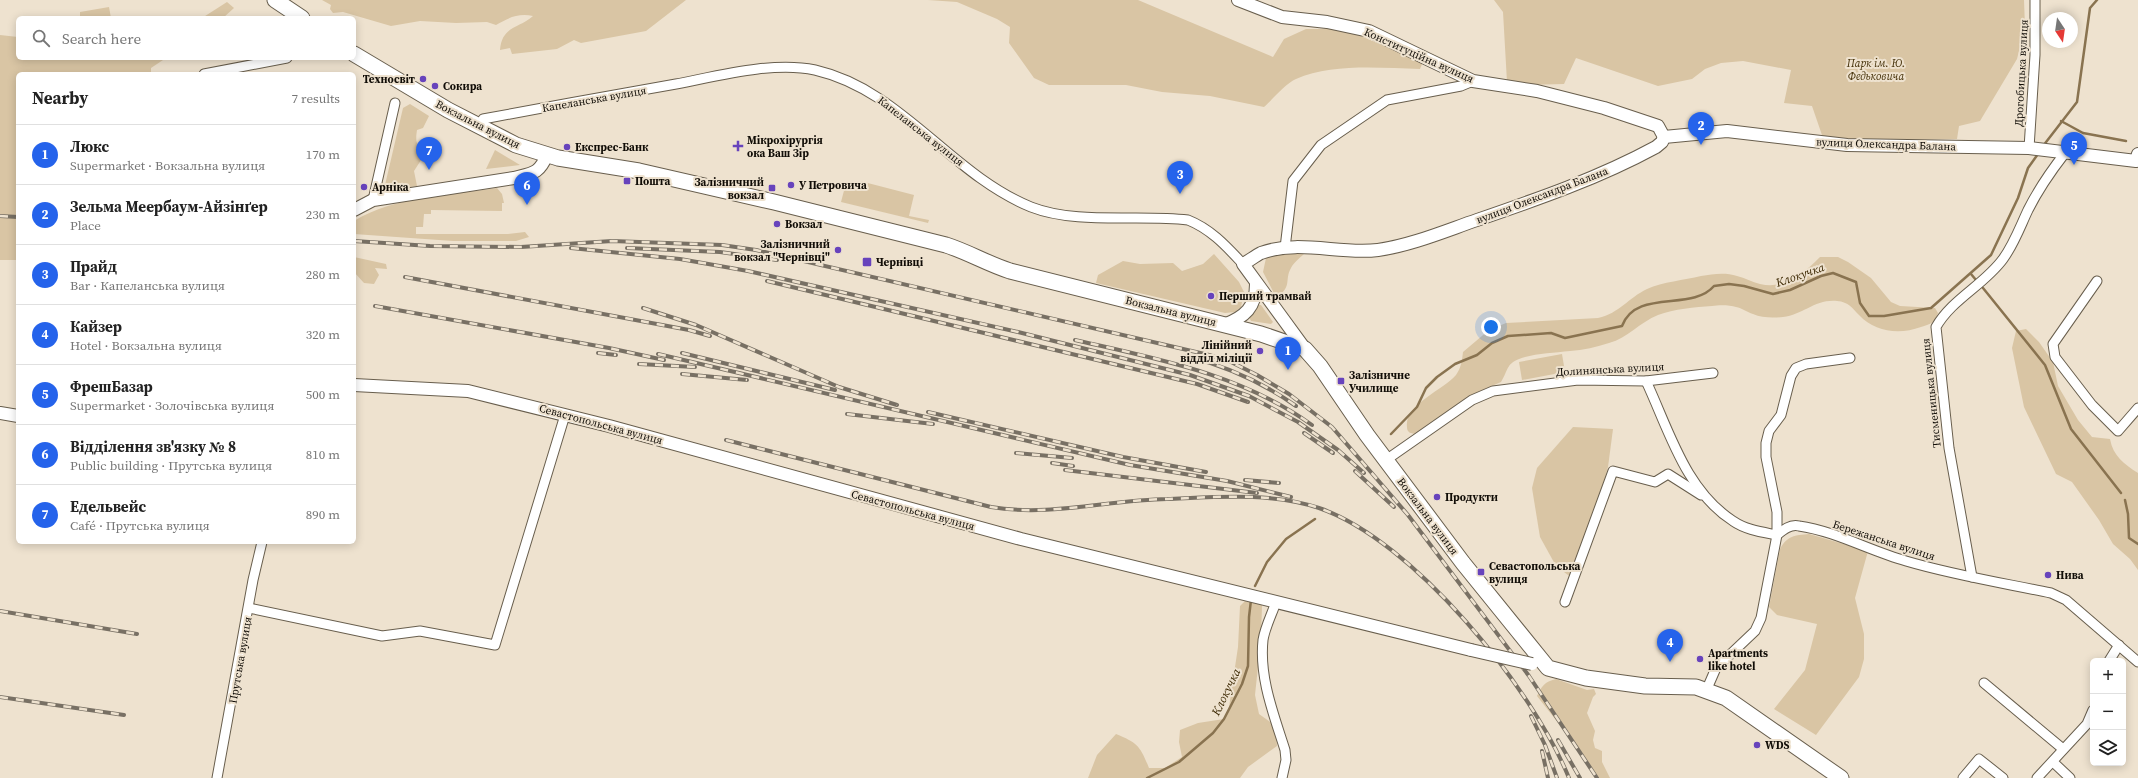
<!DOCTYPE html>
<meta charset="utf-8">
<style>
:root{--surface:#fff;--page:#f6f6f6;--text:#222;--muted:#767676;--line:#e0e0e0;--accent:#2563eb}
body{margin:0;font-family:"Source Serif 4",serif;background:var(--page);color:var(--text)}
.controls{position:absolute;right:12px;bottom:12px;display:grid;overflow:hidden;border-radius:6px;box-shadow:0 2px 10px #0003}
.controls button{width:36px;height:36px;display:grid;place-items:center;padding:0;border:0;border-bottom:1px solid var(--line);background:var(--surface);color:var(--text);font:20px sans-serif}
.compass{position:absolute;left:2042px;top:12px;width:36px;height:36px;border-radius:50%;background:var(--surface);box-shadow:0 2px 10px #0003;rotate:167deg}
.you{position:absolute;left:1491px;top:327px;width:14px;height:14px;margin:-10px;border:3px solid #fff;border-radius:50%;background:#1a73e8;box-shadow:0 0 0 6px #1a73e833}
.badge{display:grid;place-items:center;width:26px;height:26px;border-radius:50%;background:var(--accent);color:#fff;font-size:13px;font-weight:700}
.pin{position:absolute;translate:-50% -33px;filter:drop-shadow(0 1px 2px #0008)}
.pin::after{content:'';position:absolute;top:21px;width:14px;height:12px;background:inherit;clip-path:polygon(0 0,100% 0,50% 100%)}
.list{margin:0;padding:0;list-style:none}
h2{display:flex;justify-content:space-between;align-items:center;height:52px;margin:0;padding:0 16px;font-size:17px}
h2 small{font-size:13px;font-weight:400;color:var(--muted)}
.list li{display:grid;grid-template-columns:26px 1fr auto;gap:12px;align-items:center;box-sizing:border-box;height:60px;padding:0 16px;border-top:1px solid var(--line)}
.list b{display:block;font-size:15px;white-space:nowrap}
.list p{margin:0;font-size:13px;white-space:nowrap;color:var(--muted)}
.list em{font-size:13px;font-style:normal;color:var(--muted)}
.icon{flex:none;width:22px;height:22px;fill:none;stroke:currentColor;stroke-width:2;stroke-linecap:round;stroke-linejoin:round}
.map{position:relative;flex:none;width:2138px;height:778px;overflow:hidden}
.search{position:absolute;background:var(--surface);box-shadow:0 2px 10px #0003;left:16px;top:16px;width:340px;height:44px;display:flex;align-items:center;gap:10px;box-sizing:border-box;padding:0 14px;border-radius:6px;color:var(--muted);font-size:15px}
.panel{position:absolute;background:var(--surface);box-shadow:0 2px 10px #0003;left:16px;top:72px;width:340px;height:472px;border-radius:6px}
.map>svg:first-child{display:block}
</style>
<div class="map">
<svg width="2138" height="778" viewBox="0 0 2138 778">
<rect width="100%" height="100%" fill="#eee2cf"/>
<g fill="#d9c5a4">
<path d="M322,0H686L646,31L581,43L574,40L557,49L512,54L510,48L500,50C502,26 518,29 533,16C518,13 508,18 496,25L487,22L456,23L420,21L391,26L343,12L333,13L330,9L331,5Z"/>
<path d="M928,0H1138L1273,57L1284,39L1306,29H1344L1423,62L1420,69C1381,68 1332,63 1296,79C1286,83 1272,100 1264,107L1210,96L1162,92L1126,85H1049L1034,78L1009,43L1010,27L997,19L957,2Z"/>
<path d="M1494,0H2024L2025,27L2017,59L1980,121L1959,126L1957,139L1845,140L1823,138L1812,106L1784,103L1791,70L1743,61L1721,63L1705,69L1692,79L1658,86L1576,58L1564,84L1523,85L1507,82L1503,12Z"/>
<path d="M227,2L234,8L223,18H202Z"/>
<path d="M109,7L111,18H80V12Z"/>
<path d="M0,35L18,37V58H171L163,60L151,68V74H18V260H0Z"/>
<path d="M410,104L429,116L423,128L417,130C414,148 421,145 423,157L414,171L417,186L390,190L385,185L403,108Z"/>
<path d="M495,150L520,165L486,169Z"/>
<path d="M860,181L914,195L909,216L929,220L928,223L841,202L846,183L857,185Z"/>
<path d="M497,188L502,194L504,203H502V211L431,210V214H424L423,227H416V234H508L525,232L529,237L516,241H453L354,234V221C395,196 450,195 497,188Z"/>
<path d="M1306,252C1301,257 1294,262 1291,268C1284,280 1293,287 1276,297L1263,272L1266,258L1274,253Z"/>
<path d="M1214,254L1239,282L1244,292L1241,307L1235,312L1225,313L1096,283L1098,275L1123,261L1140,264L1173,263L1182,271L1203,264Z"/>
<path d="M354,257L386,264L387,269L375,268L379,275L374,284L364,283L354,272Z"/>
<path d="M1820,257H1838L1848,262L1871,278L1891,302L1900,306L1935,308L1938,313C1935,323 1930,324 1921,327C1899,335 1875,332 1859,315C1852,308 1849,302 1837,301C1815,299 1803,315 1783,317C1773,318 1762,318 1753,314C1747,312 1742,308 1736,307C1730,305 1719,305 1712,306C1695,307 1674,309 1658,315C1640,322 1628,338 1609,343C1597,347 1583,350 1570,351C1553,353 1535,353 1519,359C1506,364 1508,371 1501,382L1469,396L1415,434C1411,433 1407,433 1407,427C1404,405 1443,390 1456,375C1461,368 1462,361 1463,352L1489,330L1506,323L1598,318C1620,313 1628,298 1647,289C1663,282 1684,280 1701,276C1713,274 1725,272 1737,276C1745,278 1752,282 1760,284C1785,290 1804,273 1820,257Z"/>
<path d="M1257,305H1261L1273,322L1271,324L1251,321L1249,317Z"/>
<path d="M2026,329L2039,342L2053,362L2058,386L2078,420L2092,437L2110,439C2113,456 2124,464 2138,473V570L2130,559L2113,544L2099,520L2072,482L2056,474L2024,407L2012,348L2016,331Z"/>
<path d="M1562,354L1565,372L1522,380L1519,362Z"/>
<path d="M1573,427L1613,429L1608,467L1598,503L1572,578L1556,566L1540,537L1532,488L1537,468Z"/>
<path d="M1809,534L1868,551L1855,598L1864,634V659L1859,677L1816,735L1774,709L1805,670L1817,624L1777,615L1769,607L1780,549C1787,536 1795,535 1809,534Z"/>
<path d="M1245,601L1262,605L1261,638L1255,695L1259,714L1276,726L1277,746L1248,767L1240,778H1088L1097,755L1116,734C1138,743 1140,746 1149,768H1165L1182,757L1179,742L1180,730L1198,723L1224,719L1229,707L1238,647L1240,606Z"/>
<path d="M1556,679L1587,690L1594,689L1596,694L1593,697L1587,713L1595,731L1593,740L1595,748L1602,751V762L1610,778H1596L1585,757L1537,696C1542,686 1544,682 1556,679Z"/>
</g>
<g fill="none" stroke-linecap="round" stroke-linejoin="round">
<g stroke="#897350" stroke-width="2.5">
<path d="M2061,121L2083,133L2126,141"/>
<path d="M2043,146L2077,102L2090,8L2097,0"/>
<path d="M1971,274L1976,280"/>
<path d="M1983,288L2045,365L2071,429L2121,493"/>
<path d="M1391,434L1417,407L1426,388L1437,377L1455,364L1477,355L1492,343L1508,336L1551,333L1565,338L1622,326C1636,288 1692,312 1714,286L1729,284L1744,286L1773,294L1790,290L1821,276L1833,273L1856,282L1860,303L1869,316H1884L1931,308L1991,255L2018,198L2028,168L2038,154"/>
<path d="M2125,500L2128,514L2129,538L2138,544"/>
<path d="M1255,586L1267,562L1286,539L1315,519"/>
<path d="M1147,778L1179,762L1213,733L1224,719L1242,684L1248,666L1249,617L1251,600"/>
</g>
<g stroke="#685e4d" stroke-width="11">
<g id="minor">
<path d="M204,74L287,58"/>
<path d="M479,126L483,119C547,107 612,95 676,84C718,76 773,61 815,70C902,90 950,174 1031,207C1077,225 1138,214 1188,220C1211,229 1227,247 1243,264"/>
<path d="M2029,148L2035,55V0"/>
<path d="M373,200L395,103"/>
<path d="M1285,248L1293,181L1321,145L1387,100L1461,86L1473,81"/>
<path d="M2097,281L2053,344L2055,357L2092,405L2118,431L2138,408"/>
<path d="M1646,381C1669,430 1685,490 1733,521C1746,530 1762,532 1777,535V512L1766,457V443L1769,431L1781,415L1791,376L1796,368L1806,364L1850,358"/>
<path d="M1386,460L1472,400L1493,391L1578,380L1646,381L1713,373"/>
<path d="M1972,577L1949,448L1936,327C1952,299 1984,285 2003,259C2014,244 2020,227 2028,210C2038,190 2051,171 2065,153"/>
<path d="M1276,602C1272,614 1265,627 1263,640C1259,678 1274,715 1285,750L1286,760L1282,778"/>
<path d="M1565,602L1613,471L1655,482L1668,474L1701,495"/>
<path d="M249,608L382,636L420,631L495,645L565,415"/>
<path d="M2109,661L2119,645"/>
<path d="M1984,683L2063,749"/>
<path d="M1706,691L1716,668L1755,631L1761,618L1777,535C1783,530 1790,524 1799,526C1835,531 1870,551 1906,561C1953,575 2003,583 2051,593L2066,600L2138,662"/>
<path d="M2053,762L2070,778"/>
<path d="M217,778L253,580L262,542"/>
<path d="M1963,778L1979,759L2003,778"/>
<path d="M2037,778L2087,724L2093,710"/>
</g>
</g>
<g stroke="#685e4d" stroke-width="14">
<g id="tertiary">
<path d="M1238,0L1282,17L1327,22L1369,31L1473,81L1537,91L1604,108L1658,126L1664,137"/>
<path d="M1664,137L1727,131L1847,145L2029,148L2136,161L2138,154"/>
<path d="M354,210L373,200L514,178C533,173 539,174 547,155"/>
<path d="M1224,325C1245,317 1256,307 1256,284"/>
<path d="M1305,349L1243,264C1249,261 1255,256 1261,253C1299,239 1340,255 1378,250C1412,245 1445,231 1477,220C1538,199 1599,178 1656,147L1662,142L1664,137"/>
<path d="M354,385L468,391L609,426L1021,539L1471,650"/>
<path d="M0,413L18,416"/>
</g>
</g>
<g stroke="#685e4d" stroke-width="17">
<g id="primary">
<path d="M275,0L302,18"/>
<path d="M354,54L448,110L516,145L558,158L639,171L774,202L946,245C968,252 988,264 1010,271L1261,334L1305,349L1320,366L1367,435L1463,563L1548,668L1586,678L1645,686L1696,687L1726,698L1841,778"/>
</g>
</g>
<use href="#minor" stroke="#fff" stroke-width="9"/>
<use href="#tertiary" stroke="#fff" stroke-width="12"/>
<use href="#primary" stroke="#fff" stroke-width="15"/>
<g stroke="#787064" stroke-width="4">
<g id="rail">
<path d="M0,216L18,217"/>
<path d="M354,241L430,246L521,247L612,241L722,245L756,250L1209,355L1231,362L1257,375L1289,394L1332,427L1408,515L1529,676L1597,778"/>
<path d="M571,248L680,259L748,271L1018,332L1190,375L1249,396L1298,422L1338,450L1364,473"/>
<path d="M627,248L720,252L777,260"/>
<path d="M405,277L689,330L710,336"/>
<path d="M767,281L1197,384L1248,402"/>
<path d="M375,306L609,348L664,360"/>
<path d="M643,308L696,325L839,387L897,405"/>
<path d="M1075,340C1158,359 1241,374 1312,425"/>
<path d="M598,353L616,355"/>
<path d="M682,353L835,390"/>
<path d="M658,354L1130,465L1227,481L1291,497"/>
<path d="M1186,356C1226,366 1262,382 1296,406"/>
<path d="M639,364L695,367"/>
<path d="M682,374L747,380"/>
<path d="M928,412L1123,457L1206,472"/>
<path d="M847,414L933,424"/>
<path d="M1304,433L1333,453"/>
<path d="M726,440L991,507C1049,517 1108,500 1167,499C1217,497 1271,492 1319,508C1413,540 1532,687 1569,778"/>
<path d="M1016,453L1072,458"/>
<path d="M1052,463L1073,466"/>
<path d="M1065,470L1257,493"/>
<path d="M1355,471L1394,507"/>
<path d="M1245,480L1279,483"/>
<path d="M0,611L137,634"/>
<path d="M0,697L124,715"/>
<path d="M1531,716L1545,745L1557,778"/>
<path d="M1558,740L1580,778"/>
<path d="M1542,751L1548,778"/>
</g>
</g>
<use href="#rail" stroke="#eee2cf" stroke-width="2.5" stroke-dasharray="8" stroke-linecap="butt"/>
<g stroke="#685e4d" stroke-width="14" stroke-linecap="butt">
<path id="tertiary-bridge" d="M1471,650L1532,664"/>
</g>
<use href="#tertiary-bridge" stroke="#fff" stroke-width="12"/>
</g>
<g fill="#6743bc" stroke="#eee2cf" stroke-width="1.5">
<circle cx="423" cy="79" r="4"/>
<circle cx="435" cy="86" r="4"/>
<path d="M736 140h4v4h4v4h-4v4h-4v-4h-4v-4h4z"/>
<circle cx="567" cy="147" r="4"/>
<rect x="623" y="177" width="8" height="8" rx="2"/>
<circle cx="791" cy="185" r="4"/>
<circle cx="364" cy="187" r="4"/>
<rect x="768" y="184" width="8" height="8" rx="2"/>
<circle cx="777" cy="224" r="4"/>
<circle cx="838" cy="250" r="4"/>
<rect x="862" y="257" width="10" height="10" rx="2"/>
<circle cx="1211" cy="296" r="4"/>
<circle cx="1260" cy="351" r="4"/>
<rect x="1337" y="377" width="8" height="8" rx="2"/>
<circle cx="1437" cy="497" r="4"/>
<rect x="1477" y="568" width="8" height="8" rx="2"/>
<circle cx="2048" cy="575" r="4"/>
<circle cx="1700" cy="659" r="4"/>
<circle cx="1757" cy="745" r="4"/>
</g>
<g text-anchor="middle" stroke-width="4" stroke-linejoin="round" paint-order="stroke">
<g font-size="11" fill="#110d07" stroke="#eee2cf">
<text transform="translate(1419 55) rotate(24)" y="4">Конституційна вулиця</text>
<text transform="translate(2021 73) rotate(-87)" y="4">Дрогобицька вулиця</text>
<text transform="translate(594 99) rotate(-10)" y="4">Капеланська вулиця</text>
<text transform="translate(478 124) rotate(27)" y="4">Вокзальна вулиця</text>
<text transform="translate(921 131) rotate(38)" y="4">Капеланська вулиця</text>
<text transform="translate(1886 144) rotate(2)" y="4">вулиця Олександра Балана</text>
<text transform="translate(1542 195) rotate(-21)" y="4">вулиця Олександра Балана</text>
<text transform="translate(1171 311) rotate(14)" y="4">Вокзальна вулиця</text>
<text transform="translate(1610 369) rotate(-3)" y="4">Долинянська вулиця</text>
<text transform="translate(1931 393) rotate(-96)" y="4">Тисменицька вулиця</text>
<text transform="translate(601 424) rotate(15)" y="4">Севастопольська вулиця</text>
<text transform="translate(913 510) rotate(15)" y="4">Севастопольська вулиця</text>
<text transform="translate(1428 516) rotate(53)" y="4">Вокзальна вулиця</text>
<text transform="translate(1884 540) rotate(18)" y="4">Бережанська вулиця</text>
<text transform="translate(240 660) rotate(-80)" y="4">Прутська вулиця</text>
</g>
<g font-size="11" font-style="italic" fill="#453109" stroke="#eee2cf">
<text x="1876" y="67">Парк ім. Ю.<tspan x="1876" dy="13">Федьковича</tspan></text>
</g>
<g font-size="11" font-weight="bold" fill="#110d07" stroke="#eee2cf" text-anchor="start">
<text x="415" y="83" text-anchor="end">Техносвіт</text>
<text x="443" y="90">Сокира</text>
<text x="747" y="144">Мікрохірургія<tspan x="747" dy="13">ока Ваш Зір</tspan></text>
<text x="575" y="151">Eкспрес-Банк</text>
<text x="635" y="185">Пошта</text>
<text x="764" y="186" text-anchor="end">Залізничний<tspan x="764" dy="13">вокзал</tspan></text>
<text x="799" y="189">У Петровича</text>
<text x="372" y="191">Арніка</text>
<text x="785" y="228">Вокзал</text>
<text x="830" y="248" text-anchor="end">Залізничний<tspan x="830" dy="13">вокзал "Чернівці"</tspan></text>
<text x="876" y="266">Чернівці</text>
<text x="1219" y="300">Перший трамвай</text>
<text x="1252" y="349" text-anchor="end">Лінійний<tspan x="1252" dy="13">відділ міліції</tspan></text>
<text x="1349" y="379">Залізничне<tspan x="1349" dy="13">Училище</tspan></text>
<text x="1445" y="501">Продукти</text>
<text x="1489" y="570">Севастопольська<tspan x="1489" dy="13">вулиця</tspan></text>
<text x="2056" y="579">Нива</text>
<text x="1708" y="657">Apartments<tspan x="1708" dy="13">like hotel</tspan></text>
<text x="1765" y="749">WDS</text>
</g>
<g font-size="12" font-style="italic" fill="#3b2700" stroke="#eee2cf">
<text transform="translate(1800 275) rotate(-19)" y="4">Клокучка</text>
<text transform="translate(1226 692) rotate(-64)" y="4">Клокучка</text>
</g>
</g>
</svg>
<div class="controls">
<button>+</button>
<button>−</button>
<button><svg class="icon" aria-label="layers" viewBox="0 0 24 24"><path d="M12 4l9 5-9 5-9-5zM3 14l9 5 9-5"/></svg></button>
</div>
<svg class="compass" viewBox="-18 -18 36 36"><path d="M0-13l5 13h-10z" fill="#e53935"/><path d="M0 13l5-13h-10z" fill="#767676"/></svg>
<div class="you"></div>
<div class="pin badge" style="left:1288px;top:370px">1</div>
<div class="pin badge" style="left:1701px;top:145px">2</div>
<div class="pin badge" style="left:1180px;top:194px">3</div>
<div class="pin badge" style="left:1670px;top:662px">4</div>
<div class="pin badge" style="left:2074px;top:165px">5</div>
<div class="pin badge" style="left:527px;top:205px">6</div>
<div class="pin badge" style="left:429px;top:170px">7</div>
<div class="search"><svg class="icon" aria-label="search" viewBox="0 0 24 24"><circle cx="10" cy="10" r="6"/><path d="M15 15l6 6"/></svg>Search here</div>
<section class="panel">
<h2>Nearby<small>7 results</small></h2>
<ul class="list">
<li><span class="badge">1</span><div><b>Люкс</b><p>Supermarket · Вокзальна вулиця</p></div><em>170 m</em></li>
<li><span class="badge">2</span><div><b>Зельма Меербаум-Айзінґер</b><p>Place</p></div><em>230 m</em></li>
<li><span class="badge">3</span><div><b>Прайд</b><p>Bar · Капеланська вулиця</p></div><em>280 m</em></li>
<li><span class="badge">4</span><div><b>Кайзер</b><p>Hotel · Вокзальна вулиця</p></div><em>320 m</em></li>
<li><span class="badge">5</span><div><b>ФрешБазар</b><p>Supermarket · Золочівська вулиця</p></div><em>500 m</em></li>
<li><span class="badge">6</span><div><b>Відділення зв'язку № 8</b><p>Public building · Прутська вулиця</p></div><em>810 m</em></li>
<li><span class="badge">7</span><div><b>Едельвейс</b><p>Café · Прутська вулиця</p></div><em>890 m</em></li>
</ul>
</section>
</div>
